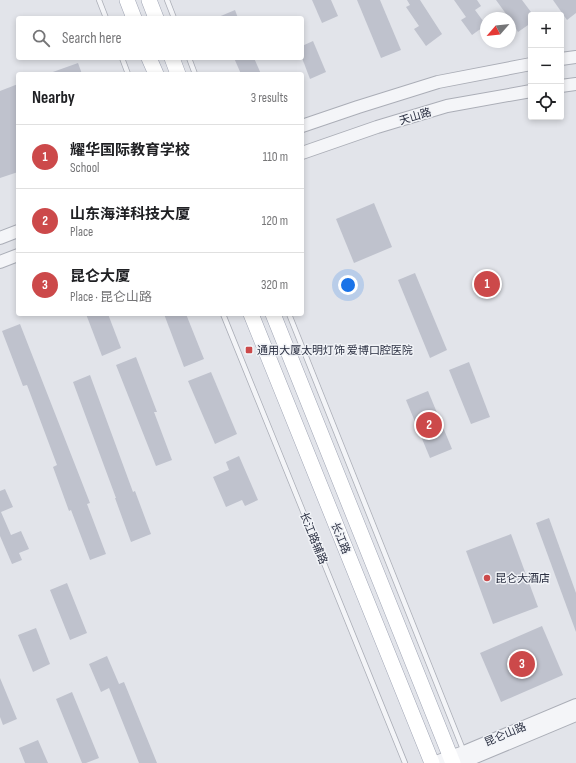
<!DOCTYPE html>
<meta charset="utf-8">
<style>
:root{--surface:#fff;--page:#f6f6f6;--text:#202124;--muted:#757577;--line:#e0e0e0;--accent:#cc494a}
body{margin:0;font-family:"Sofia Sans Condensed","Noto Sans SC",sans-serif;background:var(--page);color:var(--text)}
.controls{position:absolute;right:12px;top:12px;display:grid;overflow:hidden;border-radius:4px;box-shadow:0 2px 6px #0003}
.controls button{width:36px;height:36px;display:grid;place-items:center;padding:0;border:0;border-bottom:1px solid var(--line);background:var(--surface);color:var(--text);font:20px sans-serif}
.compass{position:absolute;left:480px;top:12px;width:36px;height:36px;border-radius:50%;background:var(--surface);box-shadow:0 2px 6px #0003;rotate:242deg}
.you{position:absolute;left:348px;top:285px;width:14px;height:14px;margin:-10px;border:3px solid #fff;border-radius:50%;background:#1a73e8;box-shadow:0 0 0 6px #1a73e833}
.badge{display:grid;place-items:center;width:26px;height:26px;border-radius:50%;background:var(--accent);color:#fff;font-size:13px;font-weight:700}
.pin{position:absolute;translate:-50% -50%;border:2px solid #fff;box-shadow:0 1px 4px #0006}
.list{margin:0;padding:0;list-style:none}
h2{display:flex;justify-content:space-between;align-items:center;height:52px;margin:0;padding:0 16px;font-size:17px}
h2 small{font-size:13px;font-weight:400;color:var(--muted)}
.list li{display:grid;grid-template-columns:26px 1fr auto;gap:12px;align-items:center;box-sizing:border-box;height:64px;padding:0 16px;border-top:1px solid var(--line)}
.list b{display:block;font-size:15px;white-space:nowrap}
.list p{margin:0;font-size:13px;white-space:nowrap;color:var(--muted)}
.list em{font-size:13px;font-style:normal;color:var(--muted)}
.icon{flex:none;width:22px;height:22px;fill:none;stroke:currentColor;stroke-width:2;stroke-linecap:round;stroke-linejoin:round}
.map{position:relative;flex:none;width:576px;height:763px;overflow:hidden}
.search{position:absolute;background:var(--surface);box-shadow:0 2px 6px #0003;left:16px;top:16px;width:288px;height:44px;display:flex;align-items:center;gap:10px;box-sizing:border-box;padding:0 14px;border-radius:4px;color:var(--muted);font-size:15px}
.panel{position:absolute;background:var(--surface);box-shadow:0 2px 6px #0003;left:16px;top:72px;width:288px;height:244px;border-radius:4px}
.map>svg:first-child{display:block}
</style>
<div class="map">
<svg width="576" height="763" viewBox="0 0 576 763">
<rect width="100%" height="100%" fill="#e2e4ea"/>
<g fill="#bfc2cd">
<path d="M312,0H331L338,16L322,23Z"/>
<path d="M357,0H380L401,50L381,58Z"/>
<path d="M407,0H420L442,34L426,46L414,29L419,26L406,7L410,5Z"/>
<path d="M454,0H477L481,6L475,10L486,25L472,35L461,20L466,17Z"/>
<path d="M496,0H522L531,12V23L518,32L510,18H509Z"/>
<path d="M553,0H576V13L567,20Z"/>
<path d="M235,10L238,18H216Z"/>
<path d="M313,41L326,72L310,79L302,58V46Z"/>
<path d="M234,58H254L261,74H241Z"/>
<path d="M78,63L82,74H50V73Z"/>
<path d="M18,84V172L0,178V91Z"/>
<path d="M374,203L392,247L354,263L336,219Z"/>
<path d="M415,273L447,350L430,358L398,280Z"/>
<path d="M86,314H108L121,348L102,356Z"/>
<path d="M164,314H186L204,359L184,367Z"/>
<path d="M20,324L90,503L87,504L106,554L90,560L71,510L69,511L53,467L57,465L27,385L23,386L2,331Z"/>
<path d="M136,357L157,412H154L172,460L156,466L116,365Z"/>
<path d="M469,362L490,417L471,424L449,370Z"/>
<path d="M211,372L237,434L215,444L188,381Z"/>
<path d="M90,375L133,492L135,491L151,534L131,542L115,498H116L73,382Z"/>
<path d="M428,391L452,449L430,458L406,400Z"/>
<path d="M239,456L258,500L245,506L242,500L226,507L213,477L229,470L226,462Z"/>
<path d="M5,489L13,507L1,512L11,535L21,531L29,549L19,553L22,560L12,564L0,536V491Z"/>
<path d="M549,518L576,593V632L536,523Z"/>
<path d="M511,534L538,607L493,624L466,551Z"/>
<path d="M67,583L87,633L70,640L50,590Z"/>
<path d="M542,626L563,675L501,702L480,653Z"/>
<path d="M36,628L50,664L33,672L18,635Z"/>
<path d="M107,656L119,684L124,682L157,763H139L109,688L101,692L89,664Z"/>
<path d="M0,678L17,719L3,725L0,717Z"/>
<path d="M72,692L99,758L86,763H82L56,699Z"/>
<path d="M38,740L48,763H25L19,748Z"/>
</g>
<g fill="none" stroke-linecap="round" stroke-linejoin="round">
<g stroke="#abaeb7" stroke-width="6">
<g id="service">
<path d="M99,0L106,18"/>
<path d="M167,0L174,18"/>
<path d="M122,58L128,74"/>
<path d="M189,58L195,74"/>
<path d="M223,314L405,763"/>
<path d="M289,314L464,752"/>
</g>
</g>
<g stroke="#abaeb7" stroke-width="14">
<g id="tertiary">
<path d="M561,59L576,57"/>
<path d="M561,86L576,84"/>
<path d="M302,126L358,107L438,82L531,64"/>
<path d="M302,153L377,127L447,106L531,91"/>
<path d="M0,238L18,231"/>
<path d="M0,262L18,255"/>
<path d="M433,763L464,752L576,705"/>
<path d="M461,763L576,715"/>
</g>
</g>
<g stroke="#a1a6b5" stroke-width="16">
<g id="primary">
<path d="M127,0L134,18"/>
<path d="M149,0L156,18"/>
<path d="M149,58L156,74"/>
<path d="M172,58L178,74"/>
<path d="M251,314L432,763"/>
<path d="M273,314L453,763"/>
</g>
</g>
<use href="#service" stroke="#f4f5f8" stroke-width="4.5"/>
<use href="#tertiary" stroke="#f4f5f8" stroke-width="12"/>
<use href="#primary" stroke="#fff" stroke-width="15"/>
</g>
<g fill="#cc494a" stroke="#f1f3f7" stroke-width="1.5">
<rect x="245" y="346" width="8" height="8" rx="2"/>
<circle cx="487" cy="578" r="4"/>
</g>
<g text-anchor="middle" stroke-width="3" stroke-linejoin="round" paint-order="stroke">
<g font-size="11" fill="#2a2f41" stroke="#f1f3f7">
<text transform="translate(415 116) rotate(-17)" y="4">天山路</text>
<text transform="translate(314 538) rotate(68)" y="4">长江路辅路</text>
<text transform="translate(341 538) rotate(68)" y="4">长江路</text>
<text transform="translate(505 734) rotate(-23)" y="4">昆仑山路</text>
</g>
<g font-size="11" fill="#2a2f41" stroke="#f1f3f7" text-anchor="start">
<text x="257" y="354">通用大厦太明灯饰 爱博口腔医院</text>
<text x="495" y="582">昆仑大酒店</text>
</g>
</g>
</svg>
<div class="controls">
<button>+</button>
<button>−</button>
<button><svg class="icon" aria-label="locate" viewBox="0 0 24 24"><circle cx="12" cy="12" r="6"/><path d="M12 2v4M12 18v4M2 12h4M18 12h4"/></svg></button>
</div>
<svg class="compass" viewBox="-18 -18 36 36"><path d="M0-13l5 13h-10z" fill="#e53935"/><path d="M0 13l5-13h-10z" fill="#757577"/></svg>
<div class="you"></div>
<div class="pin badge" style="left:487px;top:284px">1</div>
<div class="pin badge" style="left:429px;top:425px">2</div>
<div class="pin badge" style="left:522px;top:664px">3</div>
<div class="search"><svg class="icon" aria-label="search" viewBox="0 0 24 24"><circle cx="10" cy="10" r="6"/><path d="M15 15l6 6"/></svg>Search here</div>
<section class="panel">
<h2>Nearby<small>3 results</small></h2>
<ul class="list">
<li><span class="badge">1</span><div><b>耀华国际教育学校</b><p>School</p></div><em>110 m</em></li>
<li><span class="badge">2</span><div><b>山东海洋科技大厦</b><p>Place</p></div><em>120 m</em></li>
<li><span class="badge">3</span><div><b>昆仑大厦</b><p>Place · 昆仑山路</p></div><em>320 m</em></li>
</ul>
</section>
</div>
